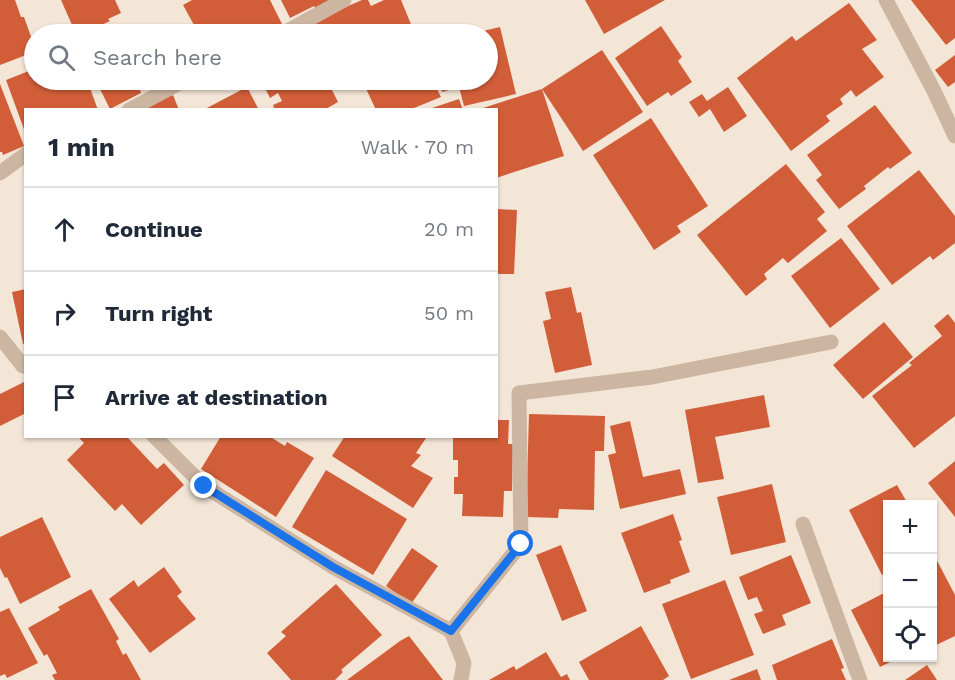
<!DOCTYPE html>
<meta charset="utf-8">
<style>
:root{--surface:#fff;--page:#f6f6f7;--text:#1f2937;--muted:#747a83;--line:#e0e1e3}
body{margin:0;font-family:"Work Sans",sans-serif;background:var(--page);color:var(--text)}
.controls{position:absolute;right:18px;bottom:18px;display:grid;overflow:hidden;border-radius:0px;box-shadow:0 2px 4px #0004}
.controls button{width:54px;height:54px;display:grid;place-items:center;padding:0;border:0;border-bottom:2px solid var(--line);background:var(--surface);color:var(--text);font:30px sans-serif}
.stop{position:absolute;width:18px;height:18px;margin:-14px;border:4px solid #1a73e8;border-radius:50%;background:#fff}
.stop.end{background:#1a73e8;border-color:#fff;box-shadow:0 2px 6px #0008}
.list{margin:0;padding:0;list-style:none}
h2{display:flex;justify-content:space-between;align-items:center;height:78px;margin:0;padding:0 24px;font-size:26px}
h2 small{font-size:20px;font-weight:400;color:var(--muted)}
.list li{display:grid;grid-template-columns:39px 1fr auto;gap:18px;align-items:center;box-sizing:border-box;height:84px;padding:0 24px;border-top:2px solid var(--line)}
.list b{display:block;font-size:22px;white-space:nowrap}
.list em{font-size:20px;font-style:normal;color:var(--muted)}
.icon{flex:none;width:33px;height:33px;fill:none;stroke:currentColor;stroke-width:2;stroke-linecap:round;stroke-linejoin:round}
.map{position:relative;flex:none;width:955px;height:680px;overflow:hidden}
.search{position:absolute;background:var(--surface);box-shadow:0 2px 4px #0004;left:24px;top:24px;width:474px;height:66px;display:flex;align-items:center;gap:15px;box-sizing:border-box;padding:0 21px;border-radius:33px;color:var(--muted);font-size:22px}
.panel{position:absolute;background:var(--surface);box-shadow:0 2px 4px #0004;left:24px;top:108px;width:474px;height:330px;border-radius:0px}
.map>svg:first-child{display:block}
</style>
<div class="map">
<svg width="955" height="680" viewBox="0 0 955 680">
<rect width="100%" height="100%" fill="#f3e6d7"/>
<g fill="#d15e38">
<path d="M0,0H15L21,17H24L34,45V52L0,65Z"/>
<path d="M61,0H115L121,13L108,19L110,21L95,28L96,30L86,34H76Z"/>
<path d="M192,0H270L282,24L261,34H187L185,30L194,25L183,5Z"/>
<path d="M281,0H335L316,10L314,6L290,18Z"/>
<path d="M362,0H368L371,6L384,0H401L415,34H317L311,22Z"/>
<path d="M585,0H665L604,34Z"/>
<path d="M911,0H955V38L946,45Z"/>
<path d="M849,3L877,40L862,49L884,77L856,97L851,90L840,99L843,104L826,116L830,121L791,151L737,78L792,36L796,41Z"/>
<path d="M661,26L682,57L678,61L692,82L671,96L668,92L647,106L615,58Z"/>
<path d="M500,27L516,94L464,106L459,87L442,92L440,80H488V34H470Z"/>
<path d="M602,50L643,112L583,151L542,89Z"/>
<path d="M955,55V82L948,87L935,70Z"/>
<path d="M34,69V80H87L98,110H26L25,132L6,80Z"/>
<path d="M100,80H152L139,86L141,93L110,109L99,87L103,85Z"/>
<path d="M261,80H327L338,102L324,110H275L273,105L282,101L278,93L270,98Z"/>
<path d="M362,80H437L433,81L441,97L414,108L415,110H376Z"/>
<path d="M0,84L24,146L3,155L2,152H0Z"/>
<path d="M247,87L259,110H203Z"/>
<path d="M728,87L747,116L724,132L710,109L699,117L689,102L702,94L707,101Z"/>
<path d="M542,89L564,156L496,178V110L480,109Z"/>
<path d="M173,95L179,110H138V109Z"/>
<path d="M459,99L463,110H429V109Z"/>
<path d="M875,105L912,153L890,169L888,167L864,186L866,189L839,209L816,180L822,175L807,155Z"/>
<path d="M651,118L708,206L677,226L681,232L654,250L593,155Z"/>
<path d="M786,164L825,212L817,219L827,231L788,263L783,258L764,274L767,279L746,296L697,235Z"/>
<path d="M919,170L955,216V243L933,260L930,256L892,285L847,226Z"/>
<path d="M496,209L517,210L514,274H496Z"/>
<path d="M841,238L880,289L830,328L791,276Z"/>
<path d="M571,287L577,313L581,312L592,365L555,373L543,321L551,319L545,292Z"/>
<path d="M26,289V344H23L12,292Z"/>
<path d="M948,314L955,323V416L914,448L872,396L912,365L909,363L942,336L934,326Z"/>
<path d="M884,322L913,357L863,399L833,365Z"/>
<path d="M26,381V413L0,426V394Z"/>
<path d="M764,395L770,427L715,437L724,479L698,483L685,410Z"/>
<path d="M529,414L605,416L604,451H595L594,510L559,509L558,518L526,517Z"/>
<path d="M496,420H509L508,444H513L512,491H504L503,517L462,516L463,494H454V477H458V460H453V436H496Z"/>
<path d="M630,421L643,477L680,469L686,494L620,509L608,455L616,453L610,426Z"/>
<path d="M82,436H130L128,438L157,469L164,463L184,485L141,525L122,504L115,511L67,460L84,443L80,439Z"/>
<path d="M221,436H273L272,438L285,446L287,442L314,458L276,517L201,469Z"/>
<path d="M345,436H423L426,438L416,453L421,455L411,466L433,478L413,508L332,456Z"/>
<path d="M955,461V517L928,483Z"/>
<path d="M326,470L407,519L373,575L292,527Z"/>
<path d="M772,484L786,542L731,555L717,497Z"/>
<path d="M897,485L908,504H888V572L882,575L849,510Z"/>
<path d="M673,514L682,540L679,541L690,572L670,580L671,583L644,593L621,533Z"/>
<path d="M42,517L71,577L20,604L7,577L5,578L0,568V537Z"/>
<path d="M561,545L587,611L562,621L536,555Z"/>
<path d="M412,548L438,566L411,604L386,586Z"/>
<path d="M932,551L955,595V636L932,647Z"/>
<path d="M791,555L811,603L782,615L786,625L763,634L754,614L763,611L757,597L748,600L739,577Z"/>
<path d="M164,567L182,592L177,596L196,619L150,653L109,599L134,580L138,587Z"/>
<path d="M725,580L754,655L691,679L662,604Z"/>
<path d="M336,584L382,635L341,670L343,672L335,680H291L267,653L286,636L281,632Z"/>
<path d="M91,589L119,639L116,641L123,655L126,653L141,680H55L52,675L57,673L47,654L44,656L28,628L60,610L58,607Z"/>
<path d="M888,591V658H898L880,667L851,610Z"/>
<path d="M9,608L38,663L7,678L5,674L0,676V612Z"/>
<path d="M641,626L669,676L663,680H589L579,662Z"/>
<path d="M409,636L443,680H347L400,641Z"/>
<path d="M832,639L844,668L841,669L846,680H777L772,665Z"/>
<path d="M546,652L561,677L567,674L570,680H489L514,666L516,670Z"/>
<path d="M927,665L937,680H905Z"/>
<path d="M757,669L761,680H729Z"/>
</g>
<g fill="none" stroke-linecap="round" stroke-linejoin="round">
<g stroke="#ccb6a2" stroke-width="15">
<path d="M886,0L934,91L955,136"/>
<path d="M282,34L344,0"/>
<path d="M129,110L185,80"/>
<path d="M0,173L26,154"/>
<path d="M0,337L23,366L26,367"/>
<path d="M154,436L204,486L333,567L451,631"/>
<path d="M803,524L860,680"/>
<path d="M461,680L464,663L451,631L521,544L519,393L652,377L831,342"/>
</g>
</g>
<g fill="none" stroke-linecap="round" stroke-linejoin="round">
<path stroke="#1a73e8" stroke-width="8" d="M204,486L333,567L451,631L521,544"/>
</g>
</svg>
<div class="controls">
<button>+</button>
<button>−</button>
<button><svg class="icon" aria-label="locate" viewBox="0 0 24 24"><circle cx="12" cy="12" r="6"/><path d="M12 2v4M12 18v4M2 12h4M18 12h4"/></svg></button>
</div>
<div class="stop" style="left:521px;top:544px"></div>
<div class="stop end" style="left:204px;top:486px"></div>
<div class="search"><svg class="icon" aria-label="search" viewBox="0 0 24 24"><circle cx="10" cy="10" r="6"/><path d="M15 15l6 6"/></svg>Search here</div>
<section class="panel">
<h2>1 min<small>Walk · 70 m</small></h2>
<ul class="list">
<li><svg class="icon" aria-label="ahead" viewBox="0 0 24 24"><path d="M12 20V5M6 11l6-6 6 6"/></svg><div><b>Continue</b></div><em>20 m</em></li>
<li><svg class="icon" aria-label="right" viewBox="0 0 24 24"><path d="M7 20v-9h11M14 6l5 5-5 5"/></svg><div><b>Turn right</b></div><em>50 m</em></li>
<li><svg class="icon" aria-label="arrive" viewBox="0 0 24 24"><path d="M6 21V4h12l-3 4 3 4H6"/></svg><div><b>Arrive at destination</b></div></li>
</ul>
</section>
</div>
